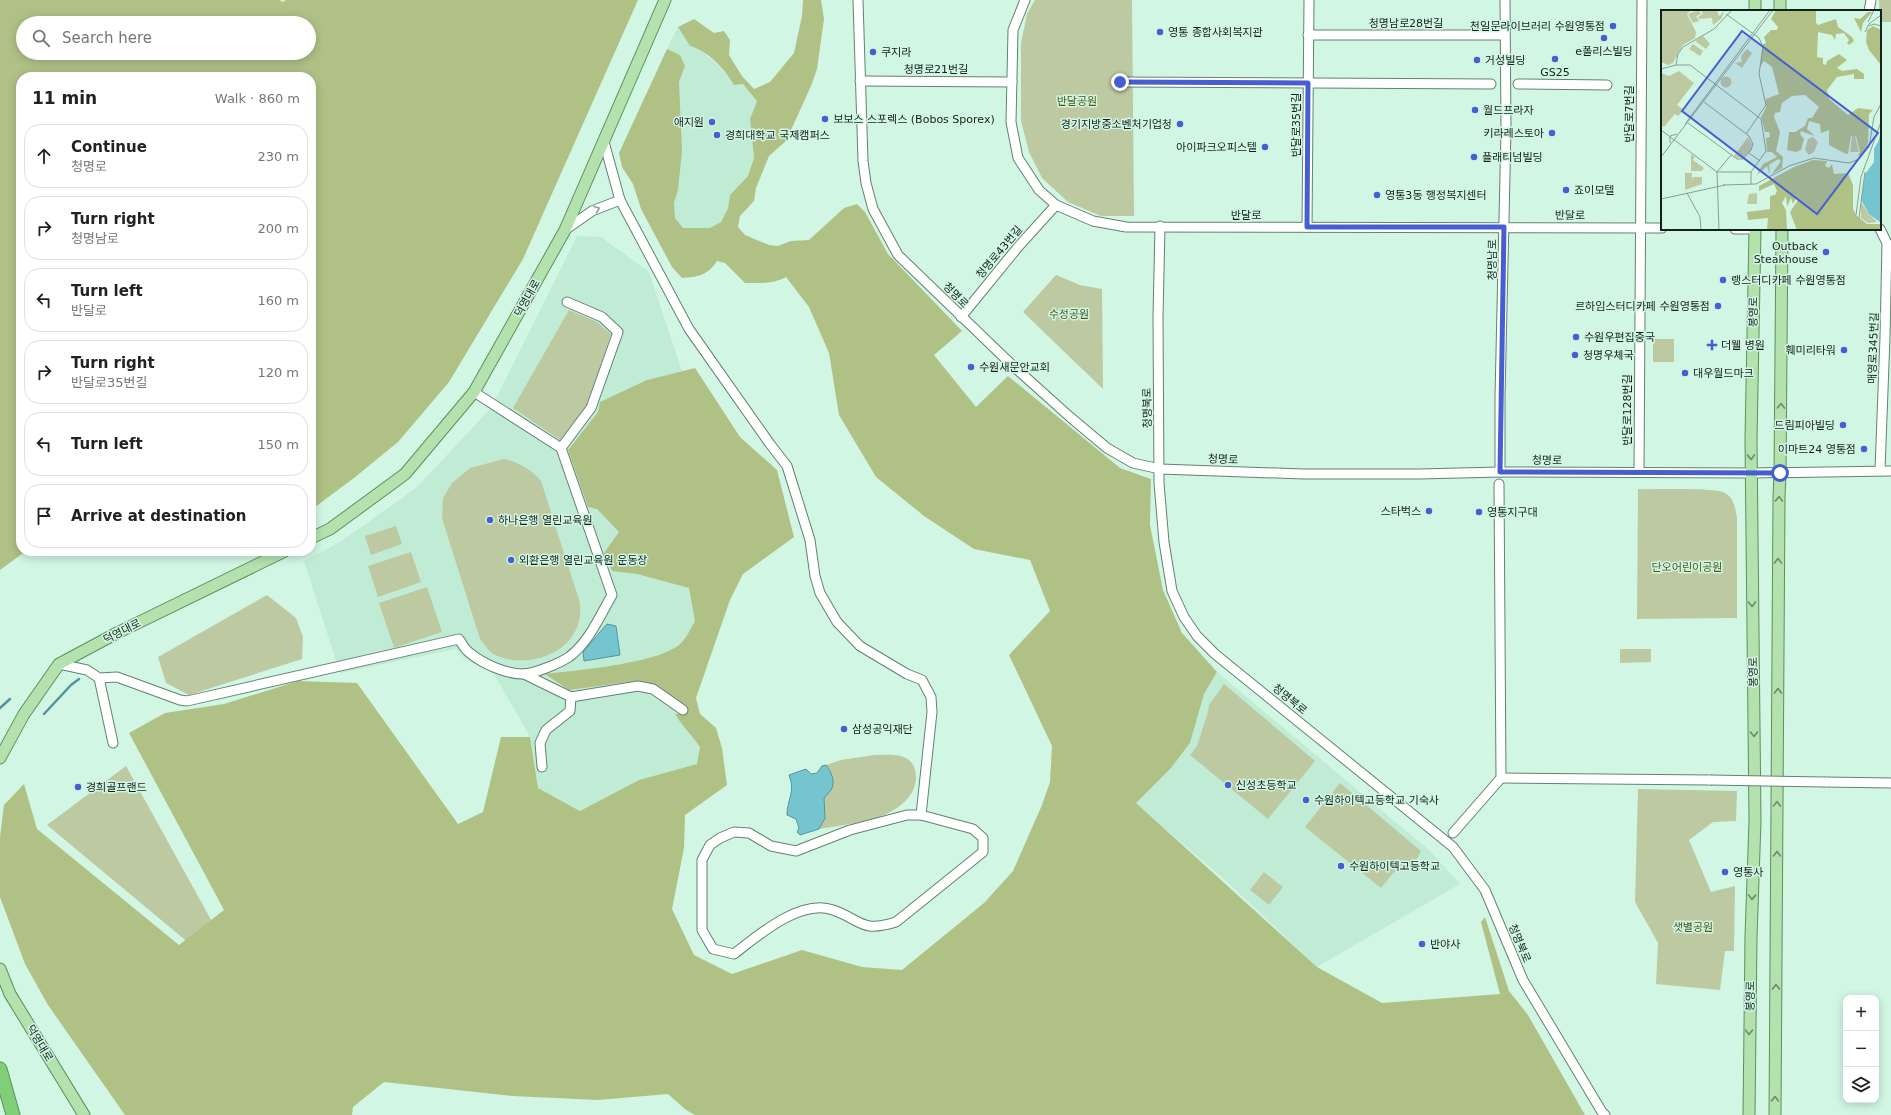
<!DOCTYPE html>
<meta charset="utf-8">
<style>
:root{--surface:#fff;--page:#f2f2f2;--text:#222;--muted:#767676;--line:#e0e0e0}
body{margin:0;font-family:"DejaVu Sans","Noto Sans KR",sans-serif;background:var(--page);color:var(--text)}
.controls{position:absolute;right:12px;bottom:12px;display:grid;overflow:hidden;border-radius:8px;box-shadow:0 2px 10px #0003}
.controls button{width:36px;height:36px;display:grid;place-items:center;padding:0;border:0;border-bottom:1px solid var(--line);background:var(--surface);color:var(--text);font:20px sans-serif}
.stop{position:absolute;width:12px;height:12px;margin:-9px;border:3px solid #455fd3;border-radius:50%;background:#fff}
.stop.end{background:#455fd3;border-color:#fff;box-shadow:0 1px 4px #0008}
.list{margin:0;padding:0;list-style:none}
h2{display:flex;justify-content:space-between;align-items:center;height:52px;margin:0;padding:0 16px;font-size:17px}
h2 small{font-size:13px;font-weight:400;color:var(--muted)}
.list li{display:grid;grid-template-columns:26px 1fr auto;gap:12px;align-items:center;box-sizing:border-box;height:64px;margin:0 8px 8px;padding:0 8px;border:1px solid var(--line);border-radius:16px}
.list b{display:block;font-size:15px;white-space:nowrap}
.list p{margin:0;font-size:13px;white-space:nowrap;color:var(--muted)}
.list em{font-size:13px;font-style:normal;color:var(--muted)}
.icon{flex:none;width:22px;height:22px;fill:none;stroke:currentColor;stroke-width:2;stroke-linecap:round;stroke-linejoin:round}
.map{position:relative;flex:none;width:1891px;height:1115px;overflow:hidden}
.search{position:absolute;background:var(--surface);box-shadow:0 2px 10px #0003;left:16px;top:16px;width:300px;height:44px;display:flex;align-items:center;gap:10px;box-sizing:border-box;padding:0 14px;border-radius:22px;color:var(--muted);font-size:15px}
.panel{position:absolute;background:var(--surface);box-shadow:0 2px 10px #0003;left:16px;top:72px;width:300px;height:484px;border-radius:16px}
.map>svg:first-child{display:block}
</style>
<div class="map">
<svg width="1891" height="1115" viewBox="0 0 1891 1115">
<rect width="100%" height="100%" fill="#d2f6e4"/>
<g fill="#c0ecd5">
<path d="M678,27L690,46L698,48L718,65L728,76L734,85L743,84L757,101L750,119L754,158L748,176L730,195L728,207L721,222L710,228H683L675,218L674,203L678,190L679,82L685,66L680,55L667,49Z"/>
<path d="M577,236L601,237L649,272L682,371L647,380L598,509L620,532L638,574L690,588L696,621L683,642L668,652L653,656L686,706V713L676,714L700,747L698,764L639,780L581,811L538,788L530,737L494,674L465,659L455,649L340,673L304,561L340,542L416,488L491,408Z"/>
<path d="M1217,672L1429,850L1460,884L1317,967L1226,881L1135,803L1171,768L1190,743L1204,694Z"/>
</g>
<g fill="#bdc9a0">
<path d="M1035,0H1132L1134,216H1101L1068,202L1042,178L1029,152L1021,121V43L1027,14Z"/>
<path d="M1879,0H1891V22H1880Z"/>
<path d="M1056,275L1080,285L1102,289L1103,389L1023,312Z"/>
<path d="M569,310L597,322L611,334L586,407L560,440L513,408Z"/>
<rect x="1653" y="339" width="21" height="23"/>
<path d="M504,459C520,463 530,469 541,481L580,603C580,608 581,616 579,621C571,656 524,669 495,655C489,652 484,644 480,639L442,518L443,498L452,483L470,468Z"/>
<path d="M1638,489C1653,490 1714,487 1725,493C1734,498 1735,508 1737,517V618L1637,619Z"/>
<path d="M396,526L402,544L371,555L365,536Z"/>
<path d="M411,552L421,582L378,597L368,566Z"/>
<path d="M427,587L442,632L394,648L379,603Z"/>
<path d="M267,595L296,618L303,637L302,659L189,695L166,683L158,657Z"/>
<path d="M1620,649H1651V662L1620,663Z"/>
<path d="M1224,684L1315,761L1268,819L1190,755L1197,746L1208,712L1209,705Z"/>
<path d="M874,755C884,755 903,753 910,761C915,766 916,772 916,778C915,796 901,807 886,814C870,822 837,826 819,829C828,816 822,811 824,798L831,790L830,770L826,765L841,760Z"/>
<path d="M126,766L215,927L190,944L47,825Z"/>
<path d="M1340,783L1421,851L1416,861L1405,870L1400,865L1381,888L1305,827Z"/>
<path d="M1638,789L1737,791L1736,821L1713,822L1689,840L1711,892L1735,886L1734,951H1725L1720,990L1656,984L1658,943L1635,902Z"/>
<path d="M1264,872L1283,887L1269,905L1250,890Z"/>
</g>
<g fill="#b0c186" fill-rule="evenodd">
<path d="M0,0H279L283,2L286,0H638L523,259L449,382L398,442L354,478L311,510V77H21V551H26L0,570ZM23,23H309V53H23Z"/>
<path d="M803,0H821L824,19L817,69L811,86L786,141L769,156L756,188L754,201L740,216L738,227L745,235L769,245L778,246L791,241L809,240L844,208L857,204L865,212L888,254L962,331L934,355L976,407L1008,376L1120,468L1151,479L1150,525L1163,590L1182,633L1217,672L1204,694L1190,743L1171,768L1136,803L1317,967L1382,1003L1500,994L1481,922L1485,917L1509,991L1528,1015L1585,1115H695L686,1110L668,1094L598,1100L512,1096L384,1082L353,1107L352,1115H125L48,1005L25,964L0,897V837L4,805L24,784L37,829L179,945L224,910L129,733L165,713L224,704L298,681L357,683L458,824L483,812L501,737H530L538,788L580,811L639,780L697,764L700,747C692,735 682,726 675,714L685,713L686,706L657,686L635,681L569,690L545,674C576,670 662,664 682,642C688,636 691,627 695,621L689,588L637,574L612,571L604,553L619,532L597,509L588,507L568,450L598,412L600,402L647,380L695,368L740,437L777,470L794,537L743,574L730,600L696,698L700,714L716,728L722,748L727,785L685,815L684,848L672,909L694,955L732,974L802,950L862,967L902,970L984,903L1013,871L1042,805L1050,782L1052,746L1009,655L1050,611L1030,560L974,549L924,516L876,477L839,415L829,353L809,307L786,277C774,284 759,283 745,283L725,263L717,261C708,275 698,277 682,278L672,267L641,209L633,184L622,167L619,153L667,49L680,55L685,66L679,82L682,151L678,190L674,203L675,218L683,228H710L721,222L728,208L730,195L748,176L754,158L750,119L757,101L743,84L734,85C725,69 708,51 690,46L678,27L694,19L714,33L724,31L730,40L729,55L742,76L754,89L770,82L794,53L802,16Z"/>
</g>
<g fill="#74c5cf" stroke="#579499">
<path d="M607,624L616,626L620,655L584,661L583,652Z"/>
<path d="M826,765C831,771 836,782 831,790C829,793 826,795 824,798L825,818L819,829L800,835L797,832L799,828L796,819L787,815C787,799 796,792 789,775L806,769L811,774L817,773L822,766Z"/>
</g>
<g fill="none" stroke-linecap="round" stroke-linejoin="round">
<g stroke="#579499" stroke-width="2.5">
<path d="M0,708L10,699"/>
<path d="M44,714L71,685L79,679"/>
</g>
<g stroke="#628272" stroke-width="11">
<g id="minor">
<path d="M858,0L863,161L866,183L873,209L898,255L1011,364L1070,417L1107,448L1133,463L1160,469L1304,474H1419L1500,472L1752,473L1891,471"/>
<path d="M1025,0L1013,30L1011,122L1018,158L1039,190L1056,205L1093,221L1126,227L1662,228"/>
<path d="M1869,11L1871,0"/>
<path d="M1308,35H1504"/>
<path d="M860,81L1012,82"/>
<path d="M1120,82L1491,84"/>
<path d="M1518,84L1607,85"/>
<path d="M620,200L689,329L770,444L787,466L810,540L815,576L820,593L837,622L860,646L907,674L922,680L931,697L932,712L921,815"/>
<path d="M1160,226L1158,317L1159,483L1164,542L1172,591L1184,617L1197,636L1215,654L1453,847L1485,890L1523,980L1602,1112L1605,1115"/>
<path d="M1307,227L1309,0"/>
<path d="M1735,229H1755"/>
<path d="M1880,229L1887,243L1885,337L1880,470"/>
<path d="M565,230L592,211L620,200L604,142"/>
<path d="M961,317L1018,247L1056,205"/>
<path d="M561,448L591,408L618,332L602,317L567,302"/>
<path d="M1500,472V397L1506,130L1505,0"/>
<path d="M1639,472L1642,0"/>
<path d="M59,664L87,670L99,678L117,677L180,700L187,701L459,639C462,644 465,650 470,653C483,664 506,674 523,674C534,674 560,663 569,657C589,642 600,616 612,595L561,448L474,392"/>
<path d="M524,674L571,697L638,686L653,689L683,710"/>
<path d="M99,678L113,743"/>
<path d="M542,767L540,743L546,730L570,711L571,697"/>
<path d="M1501,778L1710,780"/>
<path d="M1825,782L1891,783"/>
<path d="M907,815H921L973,829L983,838V852L896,922C860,933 862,920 833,910C801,898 757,936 734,954L713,949L702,930V860L710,845L720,838L734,832L749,833L771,846L796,851L850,830Z"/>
<path d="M1453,833L1501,778L1499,484"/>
</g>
</g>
<g stroke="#5a9257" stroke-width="13">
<g id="major">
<path d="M1780,0V11"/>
<path d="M1755,11V0"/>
<path d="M311,538L330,529L405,474L474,392L565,230L665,0"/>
<path d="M0,758L24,714L59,664L117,633L285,551"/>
<path d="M0,969L10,994L84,1115"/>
<path d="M1749,1115L1751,937L1755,821L1751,440L1755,229"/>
<path d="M1775,1115L1779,498L1780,473L1782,229"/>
</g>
</g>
<g stroke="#5a9257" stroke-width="15">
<path id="highway" d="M0,1069L13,1115"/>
</g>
<use href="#minor" stroke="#fff" stroke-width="9"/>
<use href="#major" stroke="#b3e2ae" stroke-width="11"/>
<use href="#highway" stroke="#80cf78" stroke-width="13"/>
<g stroke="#628272" stroke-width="11" stroke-linecap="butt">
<path id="minor-bridge" d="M1710,780L1825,782"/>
</g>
<use href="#minor-bridge" stroke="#fff" stroke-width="9"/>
</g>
<defs><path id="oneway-chevron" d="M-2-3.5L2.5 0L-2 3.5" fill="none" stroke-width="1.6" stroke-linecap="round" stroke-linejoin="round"/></defs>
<use stroke="#959b98" href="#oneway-chevron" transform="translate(597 209) rotate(-22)"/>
<g stroke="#6b8b6c">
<use href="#oneway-chevron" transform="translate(1781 406) rotate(-89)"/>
<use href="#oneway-chevron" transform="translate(1751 457) rotate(88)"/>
<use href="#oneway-chevron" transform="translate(1779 499) rotate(-88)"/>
<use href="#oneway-chevron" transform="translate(1778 561) rotate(-90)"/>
<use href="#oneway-chevron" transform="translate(1752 604) rotate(89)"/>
<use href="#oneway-chevron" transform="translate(1778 691) rotate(-90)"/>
<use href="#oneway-chevron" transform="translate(1754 734) rotate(89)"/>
<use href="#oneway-chevron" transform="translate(1777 804) rotate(-89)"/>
<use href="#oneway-chevron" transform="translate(1777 854) rotate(-90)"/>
<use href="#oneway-chevron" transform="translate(1752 897) rotate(92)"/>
<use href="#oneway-chevron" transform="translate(1776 987) rotate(-90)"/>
<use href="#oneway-chevron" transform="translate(1749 1032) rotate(91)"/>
<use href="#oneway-chevron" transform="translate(1775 1099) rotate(-89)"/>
</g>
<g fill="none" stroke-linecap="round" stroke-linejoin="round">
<path stroke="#455fd3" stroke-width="5" d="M1120,82L1308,83L1307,227H1504L1500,472L1780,473"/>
</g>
<g fill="#455fd3" stroke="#d2f6e4" stroke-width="1.5">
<circle cx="1613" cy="26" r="4"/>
<circle cx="1160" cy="32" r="4"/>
<circle cx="1604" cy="38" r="4"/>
<circle cx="873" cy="52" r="4"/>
<circle cx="1555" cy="59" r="4"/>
<circle cx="1477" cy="60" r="4"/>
<circle cx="1475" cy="110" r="4"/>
<circle cx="825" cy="119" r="4"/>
<circle cx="712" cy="122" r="4"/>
<circle cx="1180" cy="124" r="4"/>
<circle cx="1552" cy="133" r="4"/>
<circle cx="717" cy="135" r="4"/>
<circle cx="1265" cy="147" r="4"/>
<circle cx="1474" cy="157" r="4"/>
<circle cx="1566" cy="190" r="4"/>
<circle cx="1377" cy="195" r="4"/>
<circle cx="1826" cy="252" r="4"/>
<circle cx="1723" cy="280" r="4"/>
<circle cx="1718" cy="306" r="4"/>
<circle cx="1576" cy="337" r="4"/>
<path d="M1710 339h4v4h4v4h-4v4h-4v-4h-4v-4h4z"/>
<circle cx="1844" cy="350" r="4"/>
<circle cx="1575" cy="355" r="4"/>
<circle cx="971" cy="367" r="4"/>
<circle cx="1685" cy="373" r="4"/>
<circle cx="1843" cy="425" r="4"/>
<circle cx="1864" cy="449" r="4"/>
<circle cx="1429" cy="511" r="4"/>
<circle cx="1479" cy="512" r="4"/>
<circle cx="490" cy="520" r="4"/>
<circle cx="511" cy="560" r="4"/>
<circle cx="844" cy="729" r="4"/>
<circle cx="1228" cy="785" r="4"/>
<circle cx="78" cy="787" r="4"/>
<circle cx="1306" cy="800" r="4"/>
<circle cx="1341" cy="866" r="4"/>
<circle cx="1725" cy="872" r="4"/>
<circle cx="1422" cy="944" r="4"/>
</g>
<g text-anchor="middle" stroke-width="3" stroke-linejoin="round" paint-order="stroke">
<g font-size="11" fill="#14211b" stroke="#d2f6e4">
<text x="1406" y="27">청명남로28번길</text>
<text x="936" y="73">청명로21번길</text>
<text transform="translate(1629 114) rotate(-90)" y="4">반달로7번길</text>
<text transform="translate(1296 125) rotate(-90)" y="4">반달로35번길</text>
<text x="1246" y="219">반달로</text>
<text transform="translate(1570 215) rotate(1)" y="4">반달로</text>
<text transform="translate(999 252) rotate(-50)" y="4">청명로43번길</text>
<text transform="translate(1492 260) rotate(-90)" y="4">청명남로</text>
<text transform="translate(956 295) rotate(45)" y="4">청명로</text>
<text transform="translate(527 298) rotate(-61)" y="4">덕영대로</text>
<text transform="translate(1753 312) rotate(-89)" y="4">봉영로</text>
<text transform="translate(1873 348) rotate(-88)" y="4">매영로345번길</text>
<text transform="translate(1147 408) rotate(-91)" y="4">청명북로</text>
<text transform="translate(1627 410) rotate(-90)" y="4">반달로128번길</text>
<text transform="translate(1223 459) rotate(2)" y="4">청명로</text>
<text transform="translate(1547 460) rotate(1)" y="4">청명로</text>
<text transform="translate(122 631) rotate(-27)" y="4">덕영대로</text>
<text transform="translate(1753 672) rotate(-91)" y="4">봉영로</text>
<text transform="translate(1290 699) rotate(39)" y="4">청명북로</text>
<text transform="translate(1520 943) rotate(67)" y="4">청명북로</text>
<text transform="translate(1750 996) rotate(-89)" y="4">봉영로</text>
<text transform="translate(40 1043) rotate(59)" y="4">덕영대로</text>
</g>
<g font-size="11" fill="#14211b" stroke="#d2f6e4" text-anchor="start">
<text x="1605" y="30" text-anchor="end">천일문라이브러리 수원영통점</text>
<text x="1168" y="36">영통 종합사회복지관</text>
<text x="1604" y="55" text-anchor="middle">e폴리스빌딩</text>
<text x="881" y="56">쿠지라</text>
<text x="1485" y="64">거성빌딩</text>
<text x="1555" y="76" text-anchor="middle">GS25</text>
<text x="1483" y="114">월드프라자</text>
<text x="833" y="123">보보스 스포렉스 (Bobos Sporex)</text>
<text x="704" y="126" text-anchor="end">애지원</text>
<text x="1172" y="128" text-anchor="end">경기지방중소벤처기업청</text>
<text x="1544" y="137" text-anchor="end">키라레스토아</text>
<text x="725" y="139">경희대학교 국제캠퍼스</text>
<text x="1257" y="151" text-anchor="end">아이파크오피스텔</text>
<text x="1482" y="161">플래티넘빌딩</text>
<text x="1574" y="194">죠이모텔</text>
<text x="1385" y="199">영통3동 행정복지센터</text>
<text x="1818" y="250" text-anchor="end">Outback<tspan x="1818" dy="13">Steakhouse</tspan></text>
<text x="1731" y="284">랭스터디카페 수원영통점</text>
<text x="1710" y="310" text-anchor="end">르하임스터디카페 수원영통점</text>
<text x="1584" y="341">수원우편집중국</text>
<text x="1721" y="349">더웰 병원</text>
<text x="1836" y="354" text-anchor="end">훼미리타워</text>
<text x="1583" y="359">청명우체국</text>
<text x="979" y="371">수원새문안교회</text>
<text x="1693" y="377">대우월드마크</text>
<text x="1835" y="429" text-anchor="end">드림피아빌딩</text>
<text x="1856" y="453" text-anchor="end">이마트24 영통점</text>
<text x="1421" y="515" text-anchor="end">스타벅스</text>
<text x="1487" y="516">영통지구대</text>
<text x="498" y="524">하나은행 열린교육원</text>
<text x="519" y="564">외환은행 열린교육원 운동장</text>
<text x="852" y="733">삼성공익재단</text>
<text x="1236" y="789">신성초등학교</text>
<text x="86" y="791">경희골프랜드</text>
<text x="1314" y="804">수원하이텍고등학교 기숙사</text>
<text x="1349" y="870">수원하이텍고등학교</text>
<text x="1733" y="876">영통사</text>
<text x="1430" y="948">반야사</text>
</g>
<g font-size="11" fill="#4b5919" stroke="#d2f6e4">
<text x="1077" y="105">반달공원</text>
<text x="1069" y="318">수정공원</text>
<text x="1687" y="571">단오어린이공원</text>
<text x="1693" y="931">샛별공원</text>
</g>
</g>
<g transform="translate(1661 10)">
<rect width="220" height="220" fill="#d2f6e4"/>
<path d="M0,0H30L26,4L35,22L34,28L22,35L12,53L7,55L0,52ZM38,0L40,4L35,6L38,11L32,13L27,4ZM40,0H56L58,6L64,0L60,9L52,15L51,8L38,9L37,7L42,4ZM42,26L49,34L45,39L34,31ZM32,34L42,41L39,46L28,39ZM86,39L91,43L81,58L74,53L81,52L80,46ZM18,61L33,73L16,95L23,100L17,106L14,104L3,117L0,115V63L8,66ZM59.5 72a5.5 5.5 0 1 1 11 0a5.5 5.5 0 1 1-11 0ZM191,125H194L198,142H189ZM87,127L91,134L90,140L83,147L76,148L73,146ZM152,127L157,132L153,142L148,145L144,140L147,129ZM30,144L34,147L32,150L43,158L41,161H30ZM24,163H31V171L32,167H41V174L24,180ZM96,183V194H86L88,184ZM200,192L207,203L216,212L207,213L200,208Z" fill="#bdc9a0"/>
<path d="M115,0H155V13L157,15L175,9L177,17L191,27L193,31L188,35L186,33L188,30L183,23L175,24L174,30L171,25L157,22L156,47L162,48V54L165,55L166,51L178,44L186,50L176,58L181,61L196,59L203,64V69H193V64L176,67L166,80L168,89L187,105L197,98L212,100L208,104L207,133L200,145L197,146L199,142L195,126H190L187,144L183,143L168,135V120L160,123L159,114L148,111L146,119L154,126L140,121L139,124L143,129L140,140L135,142L126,140L128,122H134L144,116L147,108H151L158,97L144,85L131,86L121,93L119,102L114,103L113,107L119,122L115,141L122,147L121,158L111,164L120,151L117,149L108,155L109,165L106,156L95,166L102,154L116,147L111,142H106L105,128L109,127L108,122H104L100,107L105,98V89L118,84L111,57L103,51L99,57L102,34L105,33L103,27L110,20H116L117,17L110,9ZM207,2H211L202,13L200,22L193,8L199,9ZM212,16L220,20V55L208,40L205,32L206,20ZM152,150L166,151L164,156L168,158L171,154L173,164L187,163L192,175V199L195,205L206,214H219L220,220H136L129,202L137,190L135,188L132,194L130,188L126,197L125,186L121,193L125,200L126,220H106L107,208L87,210L86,202L109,199V186L114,185L116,181L113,174L98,181V176L133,157Z" fill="#b0c186"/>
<path d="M220,119V213L208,204L200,190L204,164L213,152V139L218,130Z" fill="#74c5cf"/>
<path fill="none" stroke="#86a194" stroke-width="1" d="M65,4L98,28L102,37L98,64L105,95L85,124M207,12L213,0M208,16L213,14L220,16M204,22L208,14L220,5M15,55H29L100,109L105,141L90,162V174M0,59L15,55L17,44L22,37L53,19L71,0M27,113L76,149H82L90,140L92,134L88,126L43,92M24,114L109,0M0,120L56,162H90M9,133V126L16,124M88,143L99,151M0,147L112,0M62,175L95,174L128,156L153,148L188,153L198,149L208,137L213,107L220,94M26,183L39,207L40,220M0,189L64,175M195,205L200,167L220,112M198,208L204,162M58,220L56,162L70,145"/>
<path fill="#455fd3" fill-opacity="0.15" stroke="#455fd3" stroke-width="2" d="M81,21L217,123L156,204L21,101Z"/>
<rect width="220" height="220" fill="none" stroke="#14211b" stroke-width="2"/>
</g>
</svg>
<div class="controls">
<button>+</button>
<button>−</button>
<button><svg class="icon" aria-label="layers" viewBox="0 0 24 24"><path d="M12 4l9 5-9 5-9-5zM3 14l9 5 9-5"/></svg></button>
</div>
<div class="stop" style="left:1780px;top:473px"></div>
<div class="stop end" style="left:1120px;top:82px"></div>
<div class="search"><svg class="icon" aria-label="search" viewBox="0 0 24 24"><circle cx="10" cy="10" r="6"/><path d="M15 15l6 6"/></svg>Search here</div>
<section class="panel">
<h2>11 min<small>Walk · 860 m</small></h2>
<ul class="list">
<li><svg class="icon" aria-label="ahead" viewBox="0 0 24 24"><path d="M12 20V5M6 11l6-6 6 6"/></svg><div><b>Continue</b><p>청명로</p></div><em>230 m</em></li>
<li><svg class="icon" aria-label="right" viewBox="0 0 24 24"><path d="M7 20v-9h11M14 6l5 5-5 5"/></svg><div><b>Turn right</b><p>청명남로</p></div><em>200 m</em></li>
<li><svg class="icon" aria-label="left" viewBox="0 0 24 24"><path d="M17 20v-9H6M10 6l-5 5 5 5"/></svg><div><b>Turn left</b><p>반달로</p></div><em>160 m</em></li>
<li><svg class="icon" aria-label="right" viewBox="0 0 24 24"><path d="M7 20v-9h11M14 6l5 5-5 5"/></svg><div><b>Turn right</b><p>반달로35번길</p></div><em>120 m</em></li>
<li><svg class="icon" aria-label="left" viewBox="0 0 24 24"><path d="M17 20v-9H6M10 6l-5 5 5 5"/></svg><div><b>Turn left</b></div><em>150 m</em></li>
<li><svg class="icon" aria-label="arrive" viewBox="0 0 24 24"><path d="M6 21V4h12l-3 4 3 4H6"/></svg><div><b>Arrive at destination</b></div></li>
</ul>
</section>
</div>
